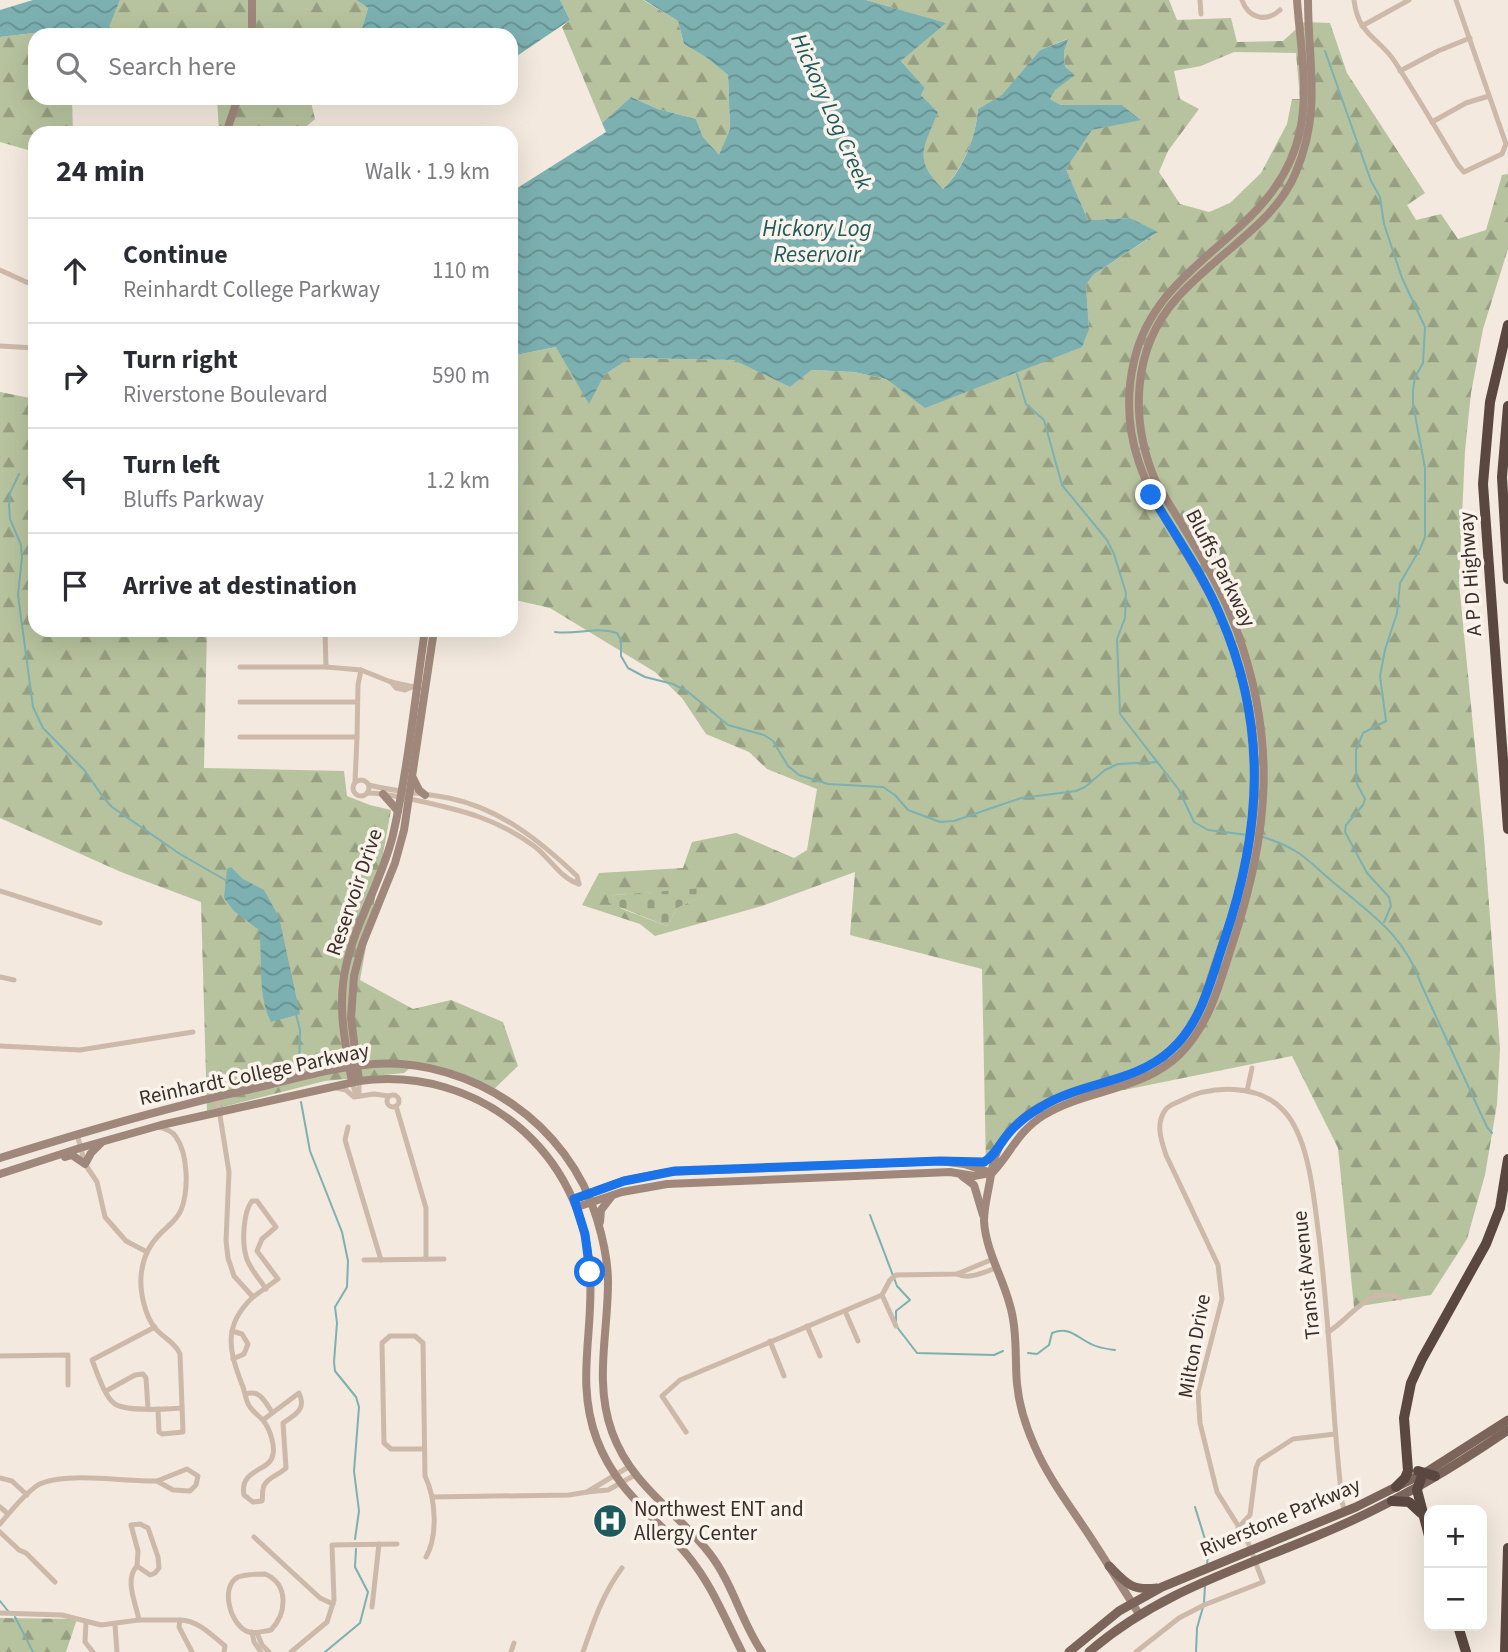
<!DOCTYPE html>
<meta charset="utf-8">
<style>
:root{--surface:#fff;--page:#f2f2f3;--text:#2b2b33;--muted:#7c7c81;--line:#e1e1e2}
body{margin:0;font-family:"Source Sans 3",sans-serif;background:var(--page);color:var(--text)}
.controls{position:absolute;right:21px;bottom:21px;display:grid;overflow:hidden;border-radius:14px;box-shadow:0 7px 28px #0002}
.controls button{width:63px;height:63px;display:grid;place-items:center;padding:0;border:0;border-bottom:2px solid var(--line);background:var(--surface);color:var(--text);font:35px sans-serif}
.stop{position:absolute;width:21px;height:21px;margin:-16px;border:5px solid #1a73e8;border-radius:50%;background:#fff}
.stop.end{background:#1a73e8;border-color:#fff;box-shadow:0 2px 7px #0008}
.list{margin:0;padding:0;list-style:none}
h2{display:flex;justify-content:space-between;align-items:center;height:91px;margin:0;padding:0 28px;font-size:30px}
h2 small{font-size:23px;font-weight:400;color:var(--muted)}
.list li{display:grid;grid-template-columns:46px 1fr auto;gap:21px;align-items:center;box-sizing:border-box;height:105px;padding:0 28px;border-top:2px solid var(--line)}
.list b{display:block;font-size:26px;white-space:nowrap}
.list p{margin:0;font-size:23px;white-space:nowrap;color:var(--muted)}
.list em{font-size:23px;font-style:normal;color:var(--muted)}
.icon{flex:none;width:38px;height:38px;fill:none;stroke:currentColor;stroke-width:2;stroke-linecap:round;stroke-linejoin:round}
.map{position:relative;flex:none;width:1508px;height:1652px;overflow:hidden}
.search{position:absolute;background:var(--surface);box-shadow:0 7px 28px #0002;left:28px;top:28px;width:490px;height:77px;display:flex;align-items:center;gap:18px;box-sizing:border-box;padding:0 24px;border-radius:21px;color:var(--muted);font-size:26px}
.panel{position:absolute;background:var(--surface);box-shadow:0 7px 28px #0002;left:28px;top:126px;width:490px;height:511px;border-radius:21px}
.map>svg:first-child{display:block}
</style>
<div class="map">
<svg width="1508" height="1652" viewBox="0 0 1508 1652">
<defs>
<pattern id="forest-firs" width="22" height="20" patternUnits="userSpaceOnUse" patternTransform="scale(1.75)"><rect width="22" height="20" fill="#b7c39e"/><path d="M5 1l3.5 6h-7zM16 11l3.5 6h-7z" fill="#969f81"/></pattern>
<pattern id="cemetery-stones" width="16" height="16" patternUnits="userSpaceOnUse" patternTransform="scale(1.75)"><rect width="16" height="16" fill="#b7c39e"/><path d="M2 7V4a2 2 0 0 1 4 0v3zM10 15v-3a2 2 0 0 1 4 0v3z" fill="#969f81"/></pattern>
<pattern id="water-waves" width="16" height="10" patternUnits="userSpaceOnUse" patternTransform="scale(1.75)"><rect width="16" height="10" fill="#7cb0b1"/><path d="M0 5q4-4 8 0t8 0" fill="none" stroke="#679090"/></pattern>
</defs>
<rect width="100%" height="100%" fill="#f3e9de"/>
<g fill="url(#forest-firs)" fill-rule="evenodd">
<path d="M120,0H356L368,8L360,35H35V98H72L73,133H35V152L0,142V37L68,29H107Z"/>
<path d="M560,0H643L678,21L684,44L707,58L728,75L730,129L719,156L703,137L696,119L658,109L631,97L602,123L562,27L570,20Z"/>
<path d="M866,0H1169L1177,20L1231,18L1237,42L1283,41L1304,22L1330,23L1347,73L1425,193L1407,205L1416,220L1441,214L1458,239L1486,230L1502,175L1508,174V249L1483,329L1471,393L1465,451L1459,583L1484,838L1500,1049L1497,1104L1485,1175L1467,1239L1431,1295L1354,1307L1338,1148L1292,1056L1124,1090L1076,1094L1035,1111L1014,1128L986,1167L982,969L850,935L855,872L762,906L655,936L640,924L582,905L599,873L683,868L692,842L736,833L794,858L807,850L817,789L767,769L749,752L706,734L682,698L655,672L550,608L515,600L511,602V356L556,347L604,375L630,358L735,360L790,387L812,370L854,372L886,379L925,407L1089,329L1086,285L1093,275L1157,233L1130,218L1088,220L1066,169L1092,130L1140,119L1122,105H1061L1050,99L1065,67L1064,52L1067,39L1040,50L1002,96L978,109C976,137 963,169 943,189C912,157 923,149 938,112L921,95L925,88L901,61L945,23ZM1234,52L1296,53L1300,99H1292L1287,124L1261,173L1230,203L1209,212L1180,204L1159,172L1168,151L1199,109L1180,99L1174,71L1201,66ZM703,889L706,894L677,908L667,926L622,909L609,899L615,895Z"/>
<path d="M217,98H310L315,119L299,133H219Z"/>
<path d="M0,392L35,399V630H207L204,768L344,771L347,796L370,805L391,810L360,980L413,1009L451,1000L503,1022L518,1066L492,1091L414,1065L404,1073L325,1081L207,1111L201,902L121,872L0,818Z"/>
<path d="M0,1618L77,1619L66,1652H0Z"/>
</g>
<path fill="url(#cemetery-stones)" d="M703,888L707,894L677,908L667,926L609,903L608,899L615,895Z"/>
<g fill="url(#water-waves)">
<path d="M33,0H120L108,29H68L0,37V10Z"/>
<path d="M356,0H560L570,20L511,60V35H360L368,8Z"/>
<path d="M644,0H866L946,23L901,61L925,88L921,95L938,112C924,148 912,158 943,189C963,170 976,137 978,109L1002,95L1040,50L1068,39L1064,52L1065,67L1075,75L1055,90L1050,99L1061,105H1122L1141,120L1092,130L1066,169L1088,220L1130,218L1158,232L1093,275L1086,285L1089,329L1082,347L925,408L886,379L854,372L812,370L790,387L734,360L630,358L604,375L589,404L556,347L511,356V192L606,132L602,123L631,97L658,109L696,119L703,137L719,155L730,129L728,75L707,58L684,44L678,21Z"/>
<path d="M231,867L243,879L264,890L279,917L300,1014L271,1022C257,995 263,960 259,930L234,911L224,898L227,869Z"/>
</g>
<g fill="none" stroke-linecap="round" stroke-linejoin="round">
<g stroke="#7cb0b1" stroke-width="2">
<path d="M1325,51L1371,181L1380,197L1384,224L1402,278L1425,327L1423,363L1415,377L1413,390V404L1425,468V537L1420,549L1400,583L1397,613L1385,650L1380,676L1386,721L1363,733L1356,750V768L1357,784L1365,799L1363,805L1346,825L1345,832L1367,873L1389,897L1391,906L1384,922"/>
<path d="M1017,374L1026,404L1044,420L1062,485L1107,540L1114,554L1126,593L1125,618L1117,639L1120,714L1179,790L1194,822L1208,830L1248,835"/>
<path d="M19,474L10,493L9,505L10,519L21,545L22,557L18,595L33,707L43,728L85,771L103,797L112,807L180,854L227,881"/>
<path d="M555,632C576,635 597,626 617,633L621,640V656L628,668L645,677L673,684L687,691L728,725L764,735L773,741L788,766L799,775L828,784L883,787L895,795L908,810L940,822L954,821L1021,798L1076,791L1085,787L1105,770L1118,764L1158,762"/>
<path d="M1263,837C1304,850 1308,862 1339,887C1375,917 1405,937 1421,984L1487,1127L1492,1133"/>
<path d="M296,1014L300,1030L299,1071"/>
<path d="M301,1102L310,1151L342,1232L348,1261L347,1287L335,1307L337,1323L334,1362L335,1371L356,1397L359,1407L354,1471L359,1511L355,1539"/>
<path d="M870,1215L897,1286L910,1300L896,1311V1321"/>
<path d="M897,1327L917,1353L994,1355L1003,1351"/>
<path d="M1028,1353L1037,1354L1049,1345L1052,1333C1070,1326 1076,1337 1091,1344C1098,1348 1107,1349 1115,1350"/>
<path d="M1195,1507L1209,1552L1207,1563"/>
<path d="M0,1601L8,1611"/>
<path d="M1204,1602L1205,1586"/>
<path d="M15,1617L33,1652"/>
<path d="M325,1652L360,1623L368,1592L355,1567L356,1549"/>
<path d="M1196,1652L1197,1628L1203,1607"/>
</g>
<g stroke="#ccb9aa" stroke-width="5">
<path d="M1200,0L1201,14"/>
<path d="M1242,0C1248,18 1266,23 1280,10"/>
<path d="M1354,0C1358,36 1379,37 1395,62C1417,96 1437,130 1458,165L1464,172L1502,154L1506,144L1456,0"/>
<path d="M1362,26L1409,0"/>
<path d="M1400,71L1438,51L1470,38"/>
<path d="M1432,122L1466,103L1489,96"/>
<path d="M0,270L35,286"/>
<path d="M0,346L35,348"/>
<path d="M325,630L326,667"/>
<path d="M240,667H326L361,670"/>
<path d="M391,682L396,688L405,690L412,687"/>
<path d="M240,702H357"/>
<path d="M240,737H357L358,685L361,670L391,682L419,688"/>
<circle cx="361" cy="788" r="8"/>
<path d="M355,782L357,737"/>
<path d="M369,785C395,792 423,793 449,798C501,809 540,841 577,876L579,884"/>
<path d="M367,793C383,793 400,797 415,800C461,810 496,818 534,846C550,858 560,878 579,884"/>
<path d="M0,891L100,923"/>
<path d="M0,977L14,980"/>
<path d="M0,1046L80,1050L193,1032"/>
<path d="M352,1082L355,1092L359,1096V1081"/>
<path d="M336,1088L346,1090L354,1097L374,1094L389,1096"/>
<path d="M1247,1091L1252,1068"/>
<circle cx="393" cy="1101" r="6"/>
<path d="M217,1097L229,1172L226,1241L228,1258L234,1276L253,1297L278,1279L257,1251L262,1239L276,1227L257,1201H252C243,1212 242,1242 246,1256C248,1267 260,1279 266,1289"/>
<path d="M396,1106L426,1208V1259"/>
<path d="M157,1127C164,1128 172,1130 176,1137C188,1154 189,1190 181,1210C177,1220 168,1226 160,1234C149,1245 142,1260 141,1277C140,1292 145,1316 155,1328C162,1337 176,1343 180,1354L183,1432L162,1434L159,1432L158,1409"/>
<path d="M348,1127L345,1140L381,1260"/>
<path d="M77,1134L85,1164L97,1182L105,1217L126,1241L147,1252"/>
<path d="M364,1260L444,1259"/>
<path d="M957,1274C969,1280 984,1272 996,1268"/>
<path d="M882,1295L896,1326"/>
<path d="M253,1297C222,1326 229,1351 243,1387C245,1393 246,1402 250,1407C254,1413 261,1417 265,1423C270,1430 275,1446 273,1454C271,1472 239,1468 244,1495L253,1502L262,1501C263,1497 262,1493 263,1489C264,1479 279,1475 286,1468L283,1423C295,1415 307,1409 299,1393L263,1420"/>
<path d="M845,1311L858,1341"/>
<path d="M807,1326L820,1356"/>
<path d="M155,1327L92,1360C97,1372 104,1396 115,1404C128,1412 166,1409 182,1408"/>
<path d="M232,1331L242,1334L248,1344L244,1354L233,1359"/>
<path d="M1328,1332C1352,1318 1368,1284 1400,1298"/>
<path d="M770,1341L784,1376"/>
<path d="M0,1356L68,1355V1385"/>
<path d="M106,1391L135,1375L143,1374L146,1378L148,1409"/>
<path d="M246,1394C260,1389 265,1402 272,1412"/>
<path d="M686,1432L662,1396L680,1380L882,1295L890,1280L896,1275L957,1274L993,1259"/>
<path d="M424,1449H391L384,1443L382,1343L390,1336H415L423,1343L425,1476C436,1499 438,1536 426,1557"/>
<path d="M630,1466L587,1492L608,1490L635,1475"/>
<path d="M187,1469L198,1476L196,1485L190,1491L173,1490L157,1481Z"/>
<path d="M0,1478L12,1481L27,1495"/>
<path d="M432,1497L569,1495L587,1492"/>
<path d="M0,1507L8,1514"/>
<path d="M0,1524C11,1511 24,1494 38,1485C62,1471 128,1482 157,1481"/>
<path d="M140,1524L148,1528L158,1557L159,1568L155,1573L150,1575L137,1566L138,1551L131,1525Z"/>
<path d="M1238,1528L1250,1515L1256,1468L1259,1461L1293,1439L1335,1434"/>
<path d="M0,1532L19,1550L26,1553L55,1582"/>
<path d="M254,1537L320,1598L333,1604"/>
<path d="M137,1566C124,1579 136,1604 139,1620"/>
<path d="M265,1574C289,1584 287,1613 271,1630C264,1631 256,1634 249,1632C231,1627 219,1587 238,1577C246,1574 257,1574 265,1574Z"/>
<path d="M372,1607L379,1544"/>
<path d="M0,1613L62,1615L101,1625L139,1620H180"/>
<path d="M86,1622L85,1642L93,1652"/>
<path d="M115,1625L117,1652"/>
<path d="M252,1632L254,1642L261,1652"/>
<path d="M257,1633L262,1645L269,1652"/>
<path d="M192,1652L179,1627L180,1620C197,1620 212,1635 225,1646L224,1652"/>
<path d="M291,1652L327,1622L334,1600L332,1545L397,1544"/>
<path d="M511,1652L514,1643"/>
<path d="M583,1652C593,1623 603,1593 622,1568"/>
<path d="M1136,1652L1179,1618L1204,1605L1263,1582L1247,1540L1217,1492L1200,1423L1198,1392L1222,1299L1218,1265L1166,1155C1161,1140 1155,1123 1166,1109C1169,1106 1175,1103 1180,1101C1210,1085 1259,1083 1284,1111C1310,1139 1314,1201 1319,1237C1326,1296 1330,1353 1334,1412C1336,1442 1339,1472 1342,1502L1345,1512"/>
</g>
<g stroke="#a0877b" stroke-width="8">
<path d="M252,0V35"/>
<path d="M226,133L238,98"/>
<path d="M413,778L419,790L425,795"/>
<path d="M383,794L398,811"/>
<path d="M359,1081L351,1018L354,976L362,945L395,863L404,830L434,630"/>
<path d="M352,1082C345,1043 337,1005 346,966C356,921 382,880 393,835C408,768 415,698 425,630"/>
<path d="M65,1157L72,1155L85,1164L91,1153L101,1143"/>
<path d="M0,1158C80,1133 160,1109 242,1091C285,1082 329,1067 374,1064C472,1058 569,1124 597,1219C603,1239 608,1261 608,1282C608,1334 594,1382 612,1432C632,1487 677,1511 710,1554C733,1584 741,1621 762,1652"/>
<path d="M992,1173C1012,1152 1016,1133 1044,1115C1087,1089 1141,1091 1179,1055C1210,1025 1220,982 1233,942C1269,833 1277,741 1237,631C1218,578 1184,530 1156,482C1130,422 1131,349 1177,298C1191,282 1207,269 1223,255C1251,231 1282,207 1296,172C1322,110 1308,64 1308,0"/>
<path d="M0,1174L80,1148L161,1125L359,1081C479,1065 584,1152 590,1273C594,1332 575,1382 597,1440C618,1494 654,1514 688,1556C712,1585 725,1619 742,1652"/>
<path d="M962,1176L974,1185L983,1215"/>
<path d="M574,1199L623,1181L668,1172L940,1161L964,1164L992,1173"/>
<path d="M577,1207L622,1192L667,1184L950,1172L974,1176L990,1173"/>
<path d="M600,1222L601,1210L611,1197"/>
<path d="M1139,1614C1122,1587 1106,1561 1089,1535C1070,1506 1049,1479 1035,1447C1026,1427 1019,1406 1017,1384C1015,1363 1017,1341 1013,1319C1008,1285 986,1255 984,1221C984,1205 989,1190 991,1174C994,1158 998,1145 1009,1132C1045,1090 1089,1094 1134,1073C1154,1064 1172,1052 1186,1034C1201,1013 1207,989 1215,965C1236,906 1254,847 1255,783C1256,725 1243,663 1218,611C1177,524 1110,466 1134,361C1158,256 1277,238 1300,131C1309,88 1300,43 1297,0"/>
</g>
<g stroke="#7b655a" stroke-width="9">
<path d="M1109,1566C1126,1583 1131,1591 1157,1588"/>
<path d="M1069,1652L1119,1611L1162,1587L1356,1507L1428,1471L1508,1420"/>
<path d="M1089,1652C1158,1592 1239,1569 1321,1534C1387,1507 1450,1470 1508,1430"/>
</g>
<g stroke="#5a4840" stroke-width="10">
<path d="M1508,325L1490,402L1483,484L1508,829"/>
<path d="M1508,406L1502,477L1508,579"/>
<path d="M1418,1471L1435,1476"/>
<path d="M1423,1473L1417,1490L1429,1536"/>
<path d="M1396,1487L1405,1478L1408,1471L1404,1418L1411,1383L1422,1359L1486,1244L1500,1208L1508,1159"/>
<path d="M1392,1501L1409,1502L1421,1513"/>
<path d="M1458,1626L1466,1652"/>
<path d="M1505,1652L1508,1548"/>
</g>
</g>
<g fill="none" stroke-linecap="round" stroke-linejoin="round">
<path stroke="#1a73e8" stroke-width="9" d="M590,1272L585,1234L574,1199L624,1181L675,1171L940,1161L984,1162C995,1156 1000,1143 1008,1134C1017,1123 1029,1114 1041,1107C1082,1081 1134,1084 1171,1050C1202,1022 1211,979 1224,941C1262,830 1268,725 1220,615C1202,573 1175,534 1151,495"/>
</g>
<defs>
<g id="hospital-disc" transform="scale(1.75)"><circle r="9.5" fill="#1e595c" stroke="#faf3eb"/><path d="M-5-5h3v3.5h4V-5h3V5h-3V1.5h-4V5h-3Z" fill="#fff"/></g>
</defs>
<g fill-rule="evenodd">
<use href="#hospital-disc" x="610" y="1521"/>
</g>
<g text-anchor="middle" stroke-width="7" stroke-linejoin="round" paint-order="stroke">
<g font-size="21" fill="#392e29" stroke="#faf3eb">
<text transform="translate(1221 568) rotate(63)" y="7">Bluffs Parkway</text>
<text transform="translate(1470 574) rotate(-94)" y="7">A P D Highway</text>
<text transform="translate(354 892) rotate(-71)" y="7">Reservoir Drive</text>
<text transform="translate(254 1074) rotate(-12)" y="7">Reinhardt College Parkway</text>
<text transform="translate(1306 1275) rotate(-96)" y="7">Transit Avenue</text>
<text transform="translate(1194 1346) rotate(-80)" y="7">Milton Drive</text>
<text transform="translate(1280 1517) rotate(-23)" y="7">Riverstone Parkway</text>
</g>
<g font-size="21" fill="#392e29" stroke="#faf3eb" text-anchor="start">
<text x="634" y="1516">Northwest ENT and<tspan x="634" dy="24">Allergy Center</tspan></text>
</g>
<g font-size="23" font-style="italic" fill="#1e595c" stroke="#faf3eb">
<text transform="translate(832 111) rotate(66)" y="8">Hickory Log Creek</text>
<text x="817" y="236">Hickory Log<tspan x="817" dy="26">Reservoir</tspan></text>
</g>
</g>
</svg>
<div class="controls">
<button>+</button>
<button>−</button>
</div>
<div class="stop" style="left:590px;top:1272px"></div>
<div class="stop end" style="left:1151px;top:495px"></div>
<div class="search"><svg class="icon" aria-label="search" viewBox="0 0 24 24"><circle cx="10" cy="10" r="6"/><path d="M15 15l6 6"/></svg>Search here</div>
<section class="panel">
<h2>24 min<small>Walk · 1.9 km</small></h2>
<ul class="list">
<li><svg class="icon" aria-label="ahead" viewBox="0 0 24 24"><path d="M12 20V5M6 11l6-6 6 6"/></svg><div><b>Continue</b><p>Reinhardt College Parkway</p></div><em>110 m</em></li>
<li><svg class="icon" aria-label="right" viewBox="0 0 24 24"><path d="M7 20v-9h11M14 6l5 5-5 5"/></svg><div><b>Turn right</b><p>Riverstone Boulevard</p></div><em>590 m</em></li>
<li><svg class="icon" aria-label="left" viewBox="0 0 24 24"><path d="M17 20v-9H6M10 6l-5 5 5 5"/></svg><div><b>Turn left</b><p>Bluffs Parkway</p></div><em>1.2 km</em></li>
<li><svg class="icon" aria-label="arrive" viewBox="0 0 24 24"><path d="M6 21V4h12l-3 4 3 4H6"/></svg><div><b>Arrive at destination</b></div></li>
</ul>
</section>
</div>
